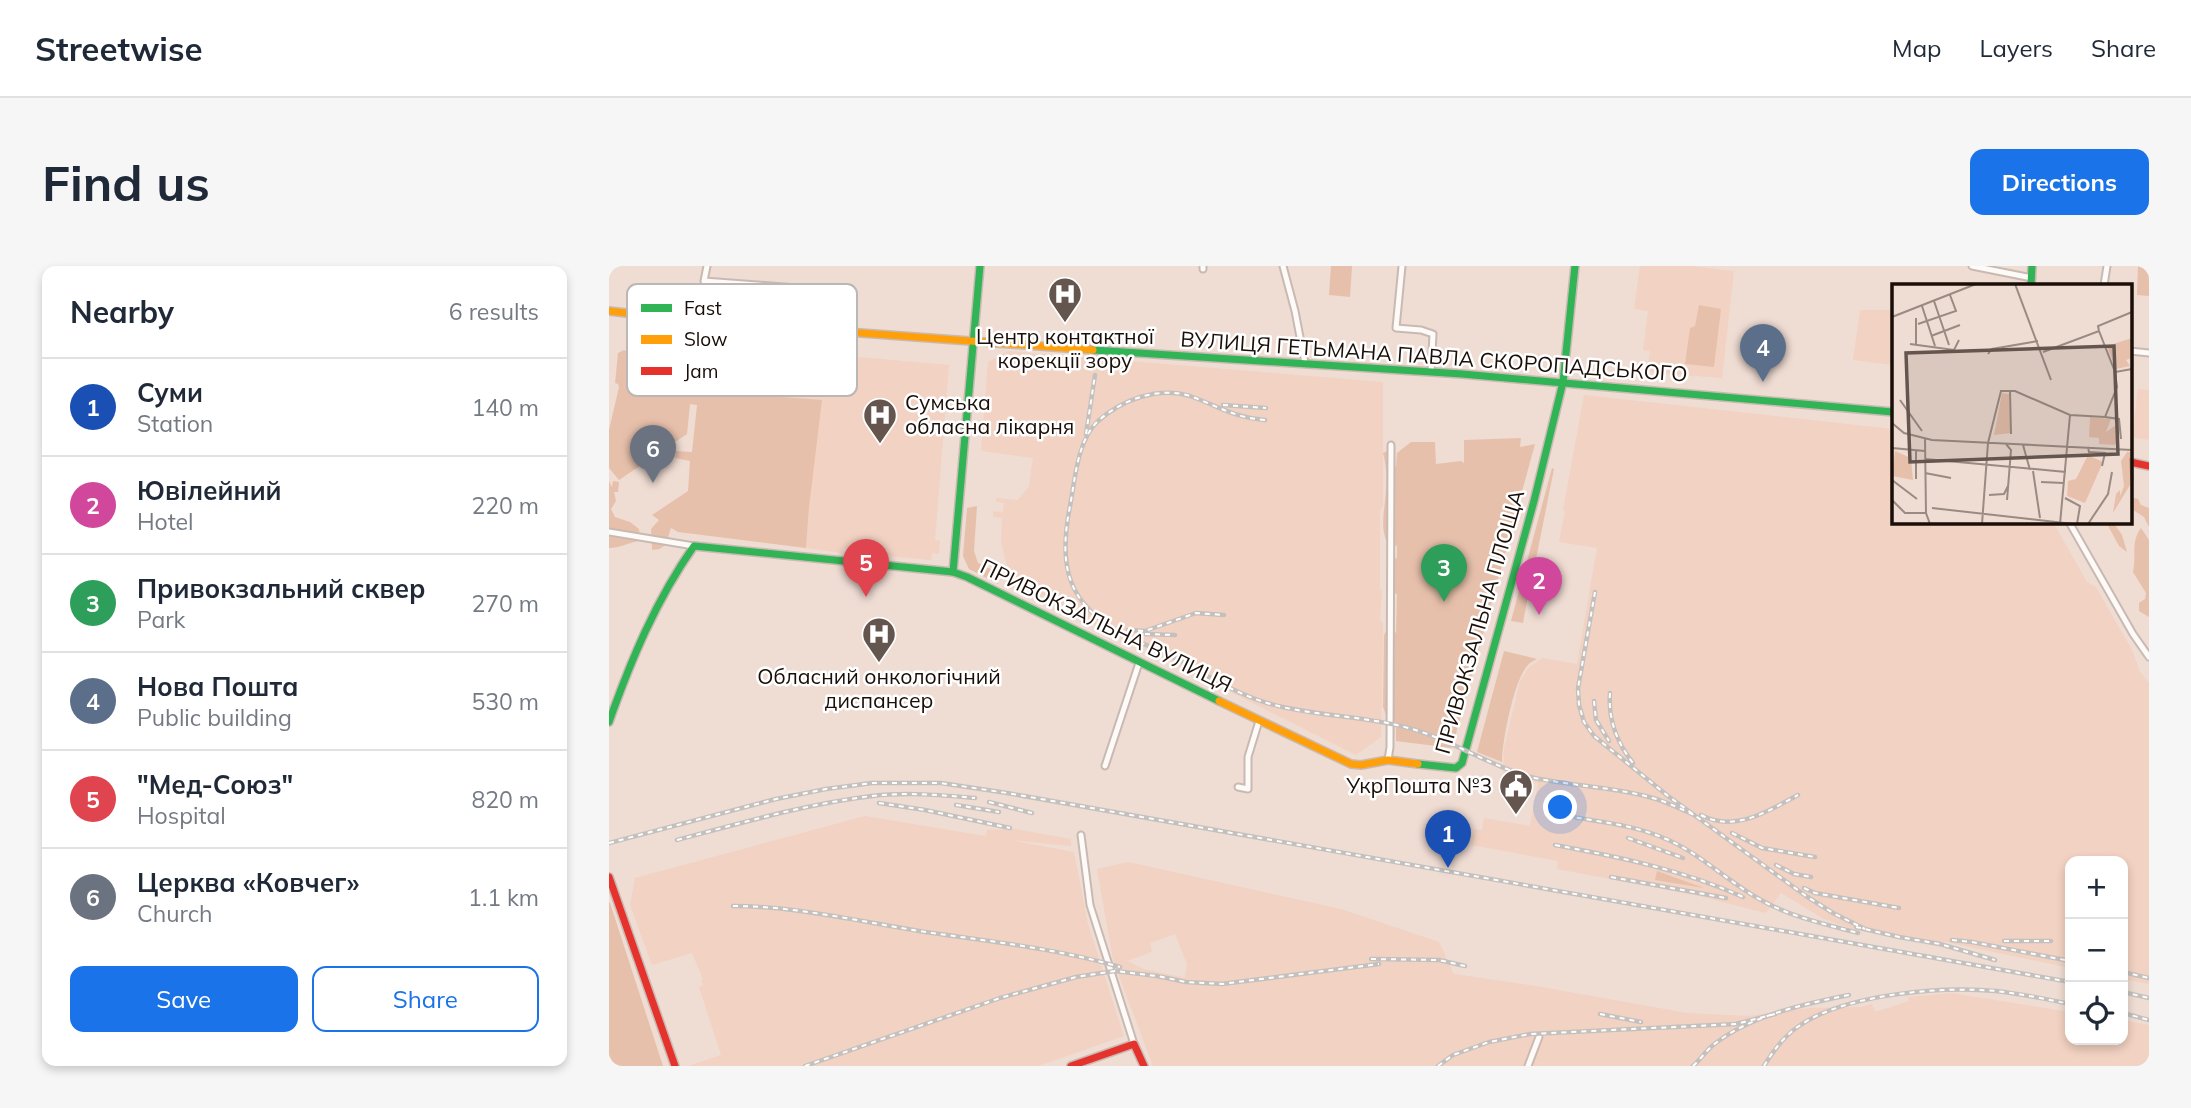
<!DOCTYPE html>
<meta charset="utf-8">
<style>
:root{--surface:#fff;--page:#f6f6f7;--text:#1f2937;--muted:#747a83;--line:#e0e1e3;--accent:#1a73e8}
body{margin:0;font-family:Mulish,sans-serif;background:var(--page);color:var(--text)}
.controls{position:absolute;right:21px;bottom:21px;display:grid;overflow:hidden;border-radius:14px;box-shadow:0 4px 10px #0003}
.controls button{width:63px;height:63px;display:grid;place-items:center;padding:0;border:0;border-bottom:2px solid var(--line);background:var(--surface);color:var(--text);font:35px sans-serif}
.you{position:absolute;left:952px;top:542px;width:24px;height:24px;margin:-18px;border:5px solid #fff;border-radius:50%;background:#1a73e8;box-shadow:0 0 0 10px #1a73e833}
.badge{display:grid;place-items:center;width:46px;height:46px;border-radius:50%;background:var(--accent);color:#fff;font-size:23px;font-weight:700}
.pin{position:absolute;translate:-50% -58px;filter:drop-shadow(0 2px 4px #0008)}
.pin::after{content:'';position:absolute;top:37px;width:24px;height:21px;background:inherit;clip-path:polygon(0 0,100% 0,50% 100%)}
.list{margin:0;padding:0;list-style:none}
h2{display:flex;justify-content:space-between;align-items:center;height:91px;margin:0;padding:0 28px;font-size:30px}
h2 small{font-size:23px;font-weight:400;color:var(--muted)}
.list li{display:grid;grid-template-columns:46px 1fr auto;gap:21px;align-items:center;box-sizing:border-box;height:98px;padding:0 28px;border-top:2px solid var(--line)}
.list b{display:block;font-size:26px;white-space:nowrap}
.list p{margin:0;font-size:23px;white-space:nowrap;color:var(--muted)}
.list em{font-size:23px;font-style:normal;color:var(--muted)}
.actions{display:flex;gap:14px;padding:21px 28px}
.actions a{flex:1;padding:16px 0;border:2px solid var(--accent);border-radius:14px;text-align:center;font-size:24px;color:var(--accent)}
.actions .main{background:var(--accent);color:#fff}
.icon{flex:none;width:38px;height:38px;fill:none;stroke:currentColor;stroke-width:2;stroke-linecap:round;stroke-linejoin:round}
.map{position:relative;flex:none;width:1540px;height:800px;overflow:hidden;border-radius:14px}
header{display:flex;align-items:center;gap:42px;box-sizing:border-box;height:98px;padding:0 35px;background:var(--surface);border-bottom:2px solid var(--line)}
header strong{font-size:33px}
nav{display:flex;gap:38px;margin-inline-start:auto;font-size:24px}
.intro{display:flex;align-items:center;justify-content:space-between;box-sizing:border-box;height:168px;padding:0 42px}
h1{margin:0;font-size:49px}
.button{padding:18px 32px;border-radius:14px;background:var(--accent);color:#fff;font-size:24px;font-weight:700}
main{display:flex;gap:42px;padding:0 42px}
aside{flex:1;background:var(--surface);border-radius:14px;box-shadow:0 4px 10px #0003}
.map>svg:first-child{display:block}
</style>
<header>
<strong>Streetwise</strong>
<nav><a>Map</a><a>Layers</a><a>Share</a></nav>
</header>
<div class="intro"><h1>Find us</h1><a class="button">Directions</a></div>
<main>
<aside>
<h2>Nearby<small>6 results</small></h2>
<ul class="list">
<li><span class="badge" style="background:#1a4fb4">1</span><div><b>Суми</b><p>Station</p></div><em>140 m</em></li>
<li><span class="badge" style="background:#d1479c">2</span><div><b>Ювілейний</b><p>Hotel</p></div><em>220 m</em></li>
<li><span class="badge" style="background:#2e9e5b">3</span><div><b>Привокзальний сквер</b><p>Park</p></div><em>270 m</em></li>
<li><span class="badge" style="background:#5c6f8a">4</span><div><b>Нова Пошта</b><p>Public building</p></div><em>530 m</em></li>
<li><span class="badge" style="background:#e0444e">5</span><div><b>&quot;Мед-Союз&quot;</b><p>Hospital</p></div><em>820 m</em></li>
<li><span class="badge" style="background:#6b7280">6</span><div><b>Церква «Ковчег»</b><p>Church</p></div><em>1.1 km</em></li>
</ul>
<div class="actions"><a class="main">Save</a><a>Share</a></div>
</aside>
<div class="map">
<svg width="1540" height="800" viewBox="0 0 1540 800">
<rect width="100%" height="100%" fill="#efdcd3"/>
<g fill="#f2d2c2" fill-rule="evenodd">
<path d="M1031,0H1081L1125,5L1113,112L1038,106L1041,85L1034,84L1039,45L1025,43Z"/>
<path d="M1251,44H1284V99L1244,94Z"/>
<path d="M135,81L340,99L326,274L331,275L330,288L323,287L322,294L279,290L278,285L234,282L233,287L197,282L200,241L131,128Z"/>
<path d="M399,85L774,116V239L771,245V323L773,324L771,354L774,357L772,471L747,489L454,342L452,338L436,330L432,331L402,316L392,276L393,252L384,251V245L394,246L395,237L387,236V232L409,234L420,220L424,192L372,185L379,96Z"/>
<path d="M1529,123L1540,124V174L1523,171Z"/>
<path d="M975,129L1284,163V256H1444L1478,316L1487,321L1523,384L1531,406L1540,417V718L1514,713V595H1461V702L1332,675L1331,681L1247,664L1215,653L1172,627L1157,647L1086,629L948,603L949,595L862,579L865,563L873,564L875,552L921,560L929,517L894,507L895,482L911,415L920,401L934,392L968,398L988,282L950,276L956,245L954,244Z"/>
<path d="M256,550L377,570L378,564L406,563L462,573V580L401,574L465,586L479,658L515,770L429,800H79L112,789L90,721L94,719L92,714L94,713L83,687L43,699L21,639L26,612Z"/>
<path d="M519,596L732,643L830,676L845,708L927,720L1078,747L1138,750L1201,742L1251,741L1263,738L1266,746L1300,735L1299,731L1342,727L1461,746V774H1514V754L1540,759V800H544L504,694L488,603ZM566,668L578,698L576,712L535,703L518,695L543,686L541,677Z"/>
</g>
<g fill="#e7c0ab">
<path d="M722,0H743L741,31L720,29Z"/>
<path d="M1529,0H1540V30L1528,29Z"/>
<path d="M1090,39L1112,43L1105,101L1076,98L1081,62L1086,60Z"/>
<path d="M69,69L79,77L135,81L131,128L213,134L200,241L197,282L69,266L62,262C58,273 59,284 43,284L42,263L50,254L43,249L79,225L81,195L66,192L67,185L83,186L88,139L81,138L78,168L10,214L0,202V164L10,121L9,118L6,117L9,87L15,84L19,86L22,73H31L33,70L38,74L49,75L54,71Z"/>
<path d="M912,172L911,181L926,178L843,482L787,475V457L778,451L774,441L775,369L778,363H782L787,367L788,328L783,327L782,313L786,307L783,294L788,292V280L778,276C770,259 777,239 777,221C778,211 777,198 774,187L780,184L783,187L785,200L787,201L788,187L802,176H826L827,198L852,195L855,197V174Z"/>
<path d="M943,202L945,203L924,308L920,307L917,323L920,324L914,357L902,355Z"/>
<path d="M0,215L3,221L4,215L10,216L9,226H5L7,235L2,243L6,251L21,256L30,263L31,272L29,275C19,277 11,282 0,282Z"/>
<path d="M1521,231L1529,233L1532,239L1540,242V261L1535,251L1521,242Z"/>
<path d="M368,240L365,285L369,297L390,307L389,318L360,303L354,290L358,242Z"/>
<path d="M1497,256H1504L1513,269L1518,286L1510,280Z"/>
<path d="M1532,262L1540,274V351L1530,345V337L1536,333L1537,327L1524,306C1528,290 1521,277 1532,262Z"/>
<path d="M895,385L928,393C925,395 921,396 919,399C905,413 893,476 893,496L868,486Z"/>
<path d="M1048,605L1095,622L1046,614Z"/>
<path d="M0,636L1,637L54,800H0Z"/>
</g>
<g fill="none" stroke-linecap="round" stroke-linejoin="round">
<g stroke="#c8bab3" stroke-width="9">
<g id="street">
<path d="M98,0L95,15L214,24L217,64"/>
<path d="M594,0V3"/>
<path d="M674,0L686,45L696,97"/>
<path d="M793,0L787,62L812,64L824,68L822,106"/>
<path d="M1363,0L1423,12"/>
<path d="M1495,19L1498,0"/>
<path d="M1521,85L1540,87"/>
<path d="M1460,256L1524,368L1540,391"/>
<path d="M0,266L85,280"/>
<path d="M779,494L781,481L782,179"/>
<path d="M496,500L530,397"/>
<path d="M629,521L639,523V491L650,455"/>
<path d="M472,569L481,639L525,778"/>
<path d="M919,800L930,771"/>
</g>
</g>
<g stroke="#c8bab3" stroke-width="10">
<g id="fast">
<path d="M1422,19L1423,0"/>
<path d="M484,84L853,108L1284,146"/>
<path d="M954,116L966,0"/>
<path d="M344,306L371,0"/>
<path d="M0,456C22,394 47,334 85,280L344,306L358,311L610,435"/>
<path d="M809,498L847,502L853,497L925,235L954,116"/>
</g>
</g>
<g stroke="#c8bab3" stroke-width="10">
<g id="slow">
<path d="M0,45L75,54L484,84"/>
<path d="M610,435L742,498L752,499L779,494L809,498"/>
</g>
</g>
<g stroke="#c8bab3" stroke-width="10">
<g id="jam">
<path d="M1521,196L1540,200"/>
<path d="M0,611L66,800"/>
<path d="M462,800L525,778L535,800"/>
</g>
</g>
<use href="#street" stroke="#fdfaf8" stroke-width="5"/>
<use href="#fast" stroke="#30b455" stroke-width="7"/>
<use href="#slow" stroke="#ff9f0a" stroke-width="7"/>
<use href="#jam" stroke="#e5322d" stroke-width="7"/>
<g stroke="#c4c0be" stroke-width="4.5">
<g id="rail">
<path d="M614,139L657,142"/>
<path d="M656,154C623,151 609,140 581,130C549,120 512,134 488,156C468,176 466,214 461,240C449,301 458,338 515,369C528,376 544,381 558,388C591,405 622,426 658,437C705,451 756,449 803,463C845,475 884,502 926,512C964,520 1003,521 1040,531C1056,535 1070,542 1085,549"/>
<path d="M477,168L486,109"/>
<path d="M986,326L969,422L970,439L975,456L985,470L1059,530L1197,630L1224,647L1256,663"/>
<path d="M519,364L536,365L587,347L615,349"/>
<path d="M536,368L566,369"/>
<path d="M1001,427C999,453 1008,477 1024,497"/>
<path d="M985,435L987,454L1000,475"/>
<path d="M380,536L423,547"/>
<path d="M270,537L316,544L401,562"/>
<path d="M347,539L390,546"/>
<path d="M1092,549C1126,567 1159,545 1189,529"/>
<path d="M958,550C991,556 1026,559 1057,573C1092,588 1119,616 1152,634C1182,651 1216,658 1249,667"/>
<path d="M1123,567L1153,582L1206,591"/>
<path d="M1019,572L1074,592"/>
<path d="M68,574C132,557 197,538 263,530C297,526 332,529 366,532"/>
<path d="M0,577L167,533L217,523L263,517H332L398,527L1461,716"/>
<path d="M946,579C1010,591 1074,604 1134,631"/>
<path d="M1167,599L1185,608L1202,611"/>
<path d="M1002,611L1117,632"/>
<path d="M1195,622L1206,627L1290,642"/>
<path d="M124,640C186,640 249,655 310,665C377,675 446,682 511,701"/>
<path d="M1247,661L1290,671L1331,678L1386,694"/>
<path d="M1343,674L1363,676L1461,695"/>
<path d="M1395,675H1442"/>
<path d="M762,693L830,694L856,700"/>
<path d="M1514,706L1540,712"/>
<path d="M1514,726L1540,732"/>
<path d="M1514,747L1540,754"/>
<path d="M991,748L1032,756"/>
<path d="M196,800L391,732L467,711L506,705L548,710L577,716L613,718L770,698"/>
<path d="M829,800L844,789L880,776L921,768L1127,758L1166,748"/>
<path d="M1084,800C1091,794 1096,786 1103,780C1139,750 1195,738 1240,729"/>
<path d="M1155,800C1164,785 1175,770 1190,760C1236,728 1332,720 1387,725C1412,728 1437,733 1461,738"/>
</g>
</g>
<use href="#rail" stroke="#fff" stroke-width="2" stroke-dasharray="5" stroke-linecap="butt"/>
</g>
<defs>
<g id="hospital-pin" transform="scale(1.75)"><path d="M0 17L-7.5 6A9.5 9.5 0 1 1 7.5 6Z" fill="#64564f" stroke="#fff"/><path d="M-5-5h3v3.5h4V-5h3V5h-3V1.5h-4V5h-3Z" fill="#fff"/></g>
<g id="civic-pin" transform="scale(1.75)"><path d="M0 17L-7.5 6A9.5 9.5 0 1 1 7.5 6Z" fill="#64564f" stroke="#fff"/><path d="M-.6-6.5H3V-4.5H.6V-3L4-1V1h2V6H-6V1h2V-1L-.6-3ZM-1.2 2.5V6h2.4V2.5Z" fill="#fff"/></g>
</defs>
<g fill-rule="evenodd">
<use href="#hospital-pin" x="456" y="28"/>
<use href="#hospital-pin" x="271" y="149"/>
<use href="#hospital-pin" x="270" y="368"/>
<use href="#civic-pin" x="907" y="520"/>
</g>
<g text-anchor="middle" stroke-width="5" stroke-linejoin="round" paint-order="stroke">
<g font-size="21" fill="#190e08" stroke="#fff">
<text x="456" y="78">Центр контактної<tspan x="456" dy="24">корекції зору</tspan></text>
<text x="296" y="144" text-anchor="start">Сумська<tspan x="296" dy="24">обласна лікарня</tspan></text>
<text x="270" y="418">Обласний онкологічний<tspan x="270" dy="24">диспансер</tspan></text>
<text x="883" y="527" text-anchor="end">УкрПошта №3</text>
</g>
<g font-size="21" fill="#190e08" stroke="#fff">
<text transform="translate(825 91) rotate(4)" y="7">ВУЛИЦЯ ГЕТЬМАНА ПАВЛА СКОРОПАДСЬКОГО</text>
<text transform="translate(871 356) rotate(-74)" y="7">ПРИВОКЗАЛЬНА ПЛОЩА</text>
<text transform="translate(497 360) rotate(26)" y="7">ПРИВОКЗАЛЬНА ВУЛИЦЯ</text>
</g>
</g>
<g transform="translate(1283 18)">
<rect width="240" height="240" fill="#efdcd3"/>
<path d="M240,54V74L234,76L238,82L224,85L215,62ZM110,109L117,110L119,149L102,151ZM225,132L229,145L223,161L207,160V154L197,153L198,133L219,135L214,148L224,141L221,133ZM3,167L19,174L21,196L0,192ZM235,168H240L238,201L221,229L224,210L228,206V212L232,202L229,177ZM196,171L211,178L193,219L175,212L176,197L184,195Z" fill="#e7c0ab"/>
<path fill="none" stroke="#c4967e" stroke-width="3.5" d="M239,174L240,196"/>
<path fill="none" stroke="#998a82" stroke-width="2" d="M123,0L159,96M42,17L57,61M30,22L43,62M0,33L84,0M26,40L64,27L58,11M207,47L206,42L240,28M39,52L68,41M18,60L62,66L67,56M24,60V34M151,68L207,47L223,88M96,70L100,65L146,57M118,107L119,150M8,116L30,147M213,133L227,135L229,155M0,139L12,149L40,156L240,166M33,154L34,229L38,240M114,160L119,166L115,216M131,161L138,186M196,163L197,168L213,169L210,182M0,164L33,167M33,175L174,188M141,187L148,234M33,189L59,194M24,195V166M0,196L25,215M149,198L171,199M97,211L112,210L116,202M173,214L188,222L185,240M0,216L13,229H34M40,224L181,240M90,240L96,159L109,107H123L178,131L213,133L225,103L223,88L240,85M168,240L178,131M196,240L216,210L220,188"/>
<path fill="#64564f" fill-opacity="0.15" stroke="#64564f" stroke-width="3.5" d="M222,62L226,170L18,178L14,69Z"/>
<rect width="240" height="240" fill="none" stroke="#190e08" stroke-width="3.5"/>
</g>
<rect x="18" y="18" width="230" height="112" rx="10" fill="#fff" stroke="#bab7b5" stroke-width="2"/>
<rect x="32" y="38" width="31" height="8" fill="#30b455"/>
<rect x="32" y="69" width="31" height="9" fill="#ff9f0a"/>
<rect x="32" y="101" width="31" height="8" fill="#e5322d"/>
<g font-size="19" fill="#190e08">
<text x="75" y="49">Fast</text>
<text x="75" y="80">Slow</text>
<text x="75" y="112">Jam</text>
</g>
</svg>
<div class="controls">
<button>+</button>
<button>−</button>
<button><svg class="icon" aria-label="locate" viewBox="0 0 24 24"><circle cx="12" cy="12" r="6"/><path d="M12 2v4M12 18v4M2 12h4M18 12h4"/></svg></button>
</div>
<div class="you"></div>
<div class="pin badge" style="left:839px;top:602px;background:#1a4fb4">1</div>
<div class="pin badge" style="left:930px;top:349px;background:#d1479c">2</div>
<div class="pin badge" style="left:835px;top:336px;background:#2e9e5b">3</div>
<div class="pin badge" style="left:1154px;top:116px;background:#5c6f8a">4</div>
<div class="pin badge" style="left:257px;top:331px;background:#e0444e">5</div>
<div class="pin badge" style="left:44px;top:217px;background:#6b7280">6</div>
</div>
</main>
